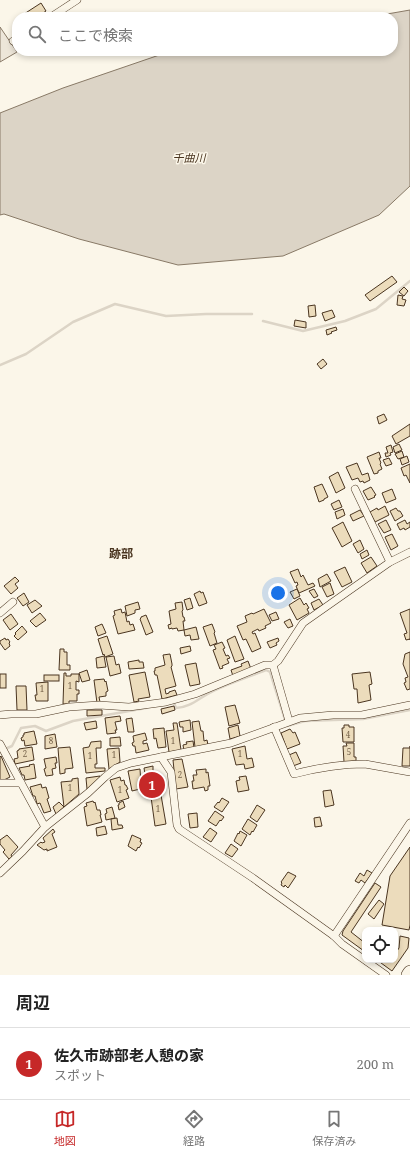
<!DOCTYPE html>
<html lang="ja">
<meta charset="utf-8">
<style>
:root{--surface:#fff;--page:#f6f6f6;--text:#222;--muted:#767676;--line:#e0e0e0;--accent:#c62828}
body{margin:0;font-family:"Noto Serif","Noto Sans JP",serif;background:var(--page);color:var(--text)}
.controls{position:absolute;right:12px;bottom:12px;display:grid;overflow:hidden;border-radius:8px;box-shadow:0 2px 6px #0003}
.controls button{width:36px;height:36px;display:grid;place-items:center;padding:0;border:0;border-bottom:1px solid var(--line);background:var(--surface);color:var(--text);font:20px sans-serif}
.you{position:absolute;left:278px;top:593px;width:14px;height:14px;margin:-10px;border:3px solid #fff;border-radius:50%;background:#1a73e8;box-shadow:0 0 0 6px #1a73e833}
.badge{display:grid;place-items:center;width:26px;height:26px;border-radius:50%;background:var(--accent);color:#fff;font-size:13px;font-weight:700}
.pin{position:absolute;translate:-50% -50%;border:2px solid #fff;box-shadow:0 1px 4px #0006}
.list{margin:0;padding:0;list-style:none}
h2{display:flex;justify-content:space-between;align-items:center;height:52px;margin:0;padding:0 16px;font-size:17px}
h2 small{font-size:13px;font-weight:400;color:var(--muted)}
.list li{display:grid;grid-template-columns:26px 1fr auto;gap:12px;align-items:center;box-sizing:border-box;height:72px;padding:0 16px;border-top:1px solid var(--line)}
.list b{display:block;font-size:15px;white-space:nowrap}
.list p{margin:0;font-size:13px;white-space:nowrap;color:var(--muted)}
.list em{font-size:13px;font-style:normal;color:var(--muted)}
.icon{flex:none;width:22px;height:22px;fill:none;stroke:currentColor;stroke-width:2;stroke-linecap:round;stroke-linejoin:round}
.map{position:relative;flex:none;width:410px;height:975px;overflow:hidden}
.search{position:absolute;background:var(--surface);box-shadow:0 2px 6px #0003;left:12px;right:12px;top:12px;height:44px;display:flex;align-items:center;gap:10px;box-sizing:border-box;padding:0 14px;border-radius:16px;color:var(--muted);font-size:15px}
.sheet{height:124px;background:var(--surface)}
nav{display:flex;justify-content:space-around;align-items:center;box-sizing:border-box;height:56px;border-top:1px solid var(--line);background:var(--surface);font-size:11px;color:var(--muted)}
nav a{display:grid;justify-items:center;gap:2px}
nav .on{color:var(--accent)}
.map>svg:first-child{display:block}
</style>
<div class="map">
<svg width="410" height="975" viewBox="0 0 410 975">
<rect width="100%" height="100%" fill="#fbf6e9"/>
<path fill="#ede6d9" stroke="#887966" d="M0,27L17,52L0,62Z"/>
<path fill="#dcd4c6" stroke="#887966" d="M410,10V186L379,215L283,256L178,265L79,239L4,214L0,215V113L63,88L171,51H393V17H370Z"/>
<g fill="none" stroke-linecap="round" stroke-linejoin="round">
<g stroke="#dcd4c6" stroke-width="2.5">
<path d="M263,321L303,331L345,321L376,309L410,281"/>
<path d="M0,365L26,354L73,322L115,304L166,316L206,314H252"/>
<path d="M173,703H174L176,708C190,708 200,697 213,691C230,683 248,677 266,670L270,672L287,726L305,721L363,719L410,710"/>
<path d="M5,749L12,746L21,728L35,726L46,731L73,721L146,708"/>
</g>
</g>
<g fill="#ecdcbc" stroke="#4a3520">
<path d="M41,3L46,11L43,13L45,14L40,17H26L24,14Z"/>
<path d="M392,276L397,282L370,301L365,295Z"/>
<path d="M404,287L408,291L404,296L399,292Z"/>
<path d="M398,295L403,296L402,299L406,300L404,306L397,305Z"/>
<path d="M315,305L316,316L309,317L308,306Z"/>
<path d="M332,310L335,317L325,321L322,313Z"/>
<path d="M295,320L306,322V328L294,326Z"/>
<path d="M336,327L337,330L331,332L332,333L327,335L326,330Z"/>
<path d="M323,359L327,364L321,369L317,364Z"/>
<path d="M384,414L387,420L379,424L377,417Z"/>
<path d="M410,424V436L396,444L392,436Z"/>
<path d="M399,444L402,450L395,453L393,447Z"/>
<path d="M391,445L393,452L390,453L391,455L386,457L385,453H388L386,447Z"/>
<path d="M402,451L404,457L398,459L395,454Z"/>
<path d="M379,452L381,458H379L381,463L380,464L382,469L378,471V473L374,474L367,457Z"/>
<path d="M407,456L409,462L402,465L400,459Z"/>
<path d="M389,458L392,464L386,466L383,460Z"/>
<path d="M357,463L362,475L368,473L370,480L364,483L363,481L360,482L358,478L352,480L346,467Z"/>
<path d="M410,464V483L406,475L404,476L401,468Z"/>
<path d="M338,472L345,488L336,493L329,477Z"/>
<path d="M322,484L328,497L324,499V500L319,502L314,487Z"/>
<path d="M371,487L376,495L374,496L375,497L368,500L363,491Z"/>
<path d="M392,489L396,499L386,503L382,493Z"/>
<path d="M339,500L342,507L334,510L331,504Z"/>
<path d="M385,506L389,515L375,522L370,512L377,508L378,510Z"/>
<path d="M396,508L398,511H400L403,516L395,521L390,511Z"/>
<path d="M343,509L345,515L337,519L335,512Z"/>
<path d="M360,510L364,516L353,521L350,515Z"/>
<path d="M386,520L391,530L384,533L378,524Z"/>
<path d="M405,520L407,524L410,522V527L405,530L404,528L400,530L397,524Z"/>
<path d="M343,522L352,541L342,547L332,528Z"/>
<path d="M392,534L398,546L391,550L385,537Z"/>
<path d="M360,540L364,549L358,553L353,544Z"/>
<path d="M367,550L369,555L362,559L360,554Z"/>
<path d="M371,557L377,566L367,573L361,563Z"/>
<path d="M345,567L352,582L342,587L334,572Z"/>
<path d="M298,569L301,577L303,575L308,585L313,583L315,586L299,593L296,586L298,585L297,582L295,583L290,572Z"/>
<path d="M327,574L331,581L320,587L318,579Z"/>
<path d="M15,577L19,581L15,584L18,588L11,594L4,586Z"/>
<path d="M330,583L334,594L327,597L322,587Z"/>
<path d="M297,589L300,596L294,599L290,592Z"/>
<path d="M314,589L318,596L314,598L309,591Z"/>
<path d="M200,591L201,593L203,592L207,603L199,606L194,594Z"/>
<path d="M24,593L29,602L23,606L17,598Z"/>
<path d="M190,598L193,608L187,610L184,600Z"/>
<path d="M300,598L304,605L306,603L309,608L307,609L309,613L297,620L289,605Z"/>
<path d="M319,599L323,605L314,610L311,603Z"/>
<path d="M35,600L42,606L32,613L27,605Z"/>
<path d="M138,602L140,609L135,610V613L127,616L125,606Z"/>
<path d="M182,602L183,610L182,611L183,617H184L185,621H183L184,630L178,631L177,628L172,629V628L169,629L168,625L171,624L169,611L176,609L175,603Z"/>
<path d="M121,609L122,613L125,612L127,622L129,621L130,625L133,624L135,630L118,634L113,616L115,615L114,611Z"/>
<path d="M264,609L271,623L265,626L266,628L259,631L258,629L252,632L253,634L255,633L261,648L252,652L246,639L243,640L237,626L247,622L245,616L252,613L253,614Z"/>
<path d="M410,609V640V639L406,640L404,634L407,633L400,613Z"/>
<path d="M276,612L279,619L272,621L269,615Z"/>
<path d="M40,613L46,620L36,627L30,621Z"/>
<path d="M11,614L18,624L10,630L3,620Z"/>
<path d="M146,615L153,632L146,635L140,619L141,618V617Z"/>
<path d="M290,619L293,626L288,628L284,622Z"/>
<path d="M102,624L106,633L98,636L95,627Z"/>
<path d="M212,624L215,632L214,633L217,643L210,646L203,627Z"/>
<path d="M22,626L27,632L18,640L14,636L16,634L15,633Z"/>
<path d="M196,627L199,639L191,640L190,635L185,636L184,630Z"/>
<path d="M107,636L113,654L105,657L104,654L103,655L98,639Z"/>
<path d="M235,636L244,659L235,662L227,640Z"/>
<path d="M5,638L6,640L8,639L10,642L9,643L10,646L5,650L0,643V641Z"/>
<path d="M278,638L279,641L276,643L277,645L270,648L267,642Z"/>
<path d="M222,642L225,648L223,649L226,656L228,655L230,658L227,659L229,663L222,666L223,668L220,669L213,650L216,649L214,645Z"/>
<path d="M190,646L191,651L181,654L180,648Z"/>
<path d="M60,649H64V652H67V665H70V670H59Z"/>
<path d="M410,652V689L407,690L404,683L406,682L405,678L408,677L403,664L405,654Z"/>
<path d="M170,654L172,664V666L171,667L176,686L165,689L166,694L169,693V692L175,690L177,695L162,699L157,675H155L154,671H155V668L165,665L163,655Z"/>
<path d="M104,656L106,667L97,668L96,658Z"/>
<path d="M114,656L116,665L119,664L121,673L110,676L106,657Z"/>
<path d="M139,660V662H143L144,668L129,669L128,662Z"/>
<path d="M248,661L251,669L233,676L231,670L242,666L241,664Z"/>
<path d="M196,663L200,684L190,686L185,665Z"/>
<path d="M87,670L90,680L82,682L79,673Z"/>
<path d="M145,672L150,697L138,699L139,701L134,702L129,675Z"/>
<path d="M370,672L372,684L369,685L371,700L358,703L357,689H354L352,674Z"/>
<path d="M64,673H66V676H71V674H79V682L76,681V690H79V694H77V701H69V704H63Z"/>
<rect x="0" y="674" width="6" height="14"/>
<rect x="44" y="675" width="15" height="6"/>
<path d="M104,679L105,682L106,681L108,691L106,692V696L99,697L100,702L97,703L94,680Z"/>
<path d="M48,682V701H36L35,695H37L36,683Z"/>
<path d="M16,686H26L27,710H17Z"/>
<path d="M235,705L240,723L229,726L225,707Z"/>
<path d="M174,706L175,710L162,714L161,709Z"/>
<path d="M87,710H102V715L87,716Z"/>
<path d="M120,716L121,721L115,722L117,730H115L116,733L107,734L105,718Z"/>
<path d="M132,718L134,732H128L126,719Z"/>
<path d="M190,720L191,730L183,732V727H180L179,722Z"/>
<path d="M96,721L97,728L86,730L84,723Z"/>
<path d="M199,721L201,731H203L204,741L207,740L208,745L195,747L192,722Z"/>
<path d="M173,723H177L181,750L169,752L166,731L174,730Z"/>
<path d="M238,725L240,736L230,739L228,728Z"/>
<path d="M344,725H349V727H354V742H343L342,728H344Z"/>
<path d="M164,728L166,747L158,748L156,738L154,739L153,729Z"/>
<path d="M290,729L293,733L295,732L300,744L287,749L281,733Z"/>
<path d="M34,731L37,744L25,746L24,740L22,741L21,738L23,737V735H24V733Z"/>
<path d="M145,733L147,740L143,741V744L147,743L149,750L136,753L135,746H133L132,743L134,742L133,736Z"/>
<path d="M55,734L57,747L45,749V736Z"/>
<path d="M120,737L121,746H110V738Z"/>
<path d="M101,741V748H96L97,764H95V768H105V771L86,773L83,748L89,747L91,742Z"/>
<path d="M193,741L194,748L184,751L183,745L187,744L186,742Z"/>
<path d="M346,743H354V757H356V761L344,762L343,746H347Z"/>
<path d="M245,746L247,759L252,758L254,767L245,769L244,764L236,765L232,749Z"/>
<path d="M410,746V766H402L403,748H410Z"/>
<path d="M32,747L34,760L15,764L14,759L18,758L17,751L19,750V749Z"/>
<path d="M70,747L73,768L65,769V773L60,774L58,748Z"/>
<path d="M119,748L120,762L109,769L107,749Z"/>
<path d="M296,752L301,763L293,766L289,755Z"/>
<path d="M1,756L10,777L0,782V757Z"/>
<path d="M56,757L57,763H55L56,768L52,769L53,775L46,776L44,769L46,768L44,759Z"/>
<path d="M182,759L188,787L176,789L173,760Z"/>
<path d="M34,764L36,778L25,780L24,775H22L19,768L30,766L29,765Z"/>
<path d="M153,766V773L145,774L144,768Z"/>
<path d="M140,769L141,784H139L140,789L132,791L128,771Z"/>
<path d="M206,769V773L208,772L210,786H208V790L205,791L204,787L193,789L192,781H194L193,775H197L196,770Z"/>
<path d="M100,776V779L87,789L86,778Z"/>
<path d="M246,776L249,790L238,792L236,781L240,780L239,777Z"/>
<path d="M120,777L121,781L124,780L125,785H126L128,789L126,790L129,798L117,802L110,780Z"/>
<path d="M78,778L79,794L64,807L61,782L72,781V779Z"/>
<path d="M156,781L158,792L149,793L148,782Z"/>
<path d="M41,784L42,788L46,787L49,798L47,799L51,811L44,813L40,803L37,804L35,796H33L30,787Z"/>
<path d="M331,790L334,805L325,807L323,791Z"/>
<path d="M161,795L166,824L155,826L151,797Z"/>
<path d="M222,798L229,802L222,812L214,807L218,802L219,803Z"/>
<path d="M93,801L94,803L95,802L97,810H100L101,815H100L102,822L87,826L84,807L87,806L86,803Z"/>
<path d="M123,801L125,807L119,810L118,805H119V803Z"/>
<path d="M59,802L64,807L56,814L53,807Z"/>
<path d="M257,805L265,810L257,822L250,817Z"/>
<path d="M112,807L115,818L106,820L105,814L107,813L106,809Z"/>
<path d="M215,811L224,817L221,821L220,820L216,826L208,821Z"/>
<path d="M197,813L198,827L190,828L188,814Z"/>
<path d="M320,817L322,826L315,827L314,818Z"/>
<path d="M117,818L118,825H122L123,828L112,830L111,819Z"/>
<path d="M248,819L257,825L253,832L252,831L250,835L242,829Z"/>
<path d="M105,826L107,834L97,836L96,828Z"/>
<path d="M210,828L217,833L211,842L203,837Z"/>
<path d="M53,829L55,832L52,834L57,847L47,851V849L44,850L37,845L41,842L42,843L45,842L43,838Z"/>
<path d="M240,831L247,835L241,846L234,841L238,833L239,834Z"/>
<path d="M7,835L18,847L11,855L12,857L9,859L3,852L5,850L0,844V840Z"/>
<path d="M132,835L141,839L140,842L142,843L139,848L138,847L136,851L128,846Z"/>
<path d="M231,844L238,849L232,857L225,853Z"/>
<path d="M410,847V925L409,930L382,925L390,876Z"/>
<path d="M367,870L372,873L365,883L361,880L359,883L355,881L360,873L364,876Z"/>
<path d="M288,872L296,876L288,888L285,885L284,887L281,885L282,883L281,882Z"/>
<path d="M375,883L381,887L351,932L365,943L364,951L342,935L343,931Z"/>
<path d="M379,900L384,904L374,919L368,914Z"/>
<path d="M400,936L409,938L408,948L392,971L377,960H395V954L399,948Z"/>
</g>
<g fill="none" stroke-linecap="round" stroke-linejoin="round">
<g stroke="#4a3520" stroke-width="8">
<g id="street">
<path d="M51,17L77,0"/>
<path d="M13,41L17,39"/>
<path d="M355,489L390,562"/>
<path d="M0,613L13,602"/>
<path d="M273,665L289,721"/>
<path d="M0,715L11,714H36L69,707L99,705L129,707L166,702L195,694L265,665H273L278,661L303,623L390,562L410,552"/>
<path d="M274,727L294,774C317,768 340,764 365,764L410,772"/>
<path d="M0,744L45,827"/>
<path d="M161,757L171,772L177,825L179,829L253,878L334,936L342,944L386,975"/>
<path d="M0,783H21"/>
<path d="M0,873L23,851L45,827L88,793L105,777L116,768L131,763L231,743L300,718L333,715H362L410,705"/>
<path d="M334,936L410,823"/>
</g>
</g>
<g stroke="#4a3520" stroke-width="14">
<path id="highway" d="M408,975L410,972"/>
</g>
<use href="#street" stroke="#fbf6e9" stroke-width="7"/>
<use href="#highway" stroke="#fbf6e9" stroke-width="13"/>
</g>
<g text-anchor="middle" stroke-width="3" stroke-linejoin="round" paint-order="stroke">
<g font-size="8" fill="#725f47">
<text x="70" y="689">1</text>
<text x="42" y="692">1</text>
<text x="348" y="738">4</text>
<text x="51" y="744">8</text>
<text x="173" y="744">1</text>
<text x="349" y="755">5</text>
<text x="25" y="757">2</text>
<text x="240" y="757">1</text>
<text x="114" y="758">1</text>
<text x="90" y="759">1</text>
<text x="180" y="778">2</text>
<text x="70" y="791">1</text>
<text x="120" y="793">1</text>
<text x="158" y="812">1</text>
</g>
<g font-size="11" font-style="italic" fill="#4a3520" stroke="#fbf6e9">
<text x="189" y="162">千曲川</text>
</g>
<g font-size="12" font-weight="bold" fill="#4a3520" stroke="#fbf6e9">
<text x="121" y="558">跡部</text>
</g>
</g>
</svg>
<div class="controls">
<button><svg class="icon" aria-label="locate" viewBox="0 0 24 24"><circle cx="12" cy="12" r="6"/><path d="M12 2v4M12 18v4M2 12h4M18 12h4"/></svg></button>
</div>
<div class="you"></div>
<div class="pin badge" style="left:152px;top:785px">1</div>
<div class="search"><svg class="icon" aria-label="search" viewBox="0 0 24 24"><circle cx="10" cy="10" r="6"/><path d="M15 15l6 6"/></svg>ここで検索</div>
</div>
<section class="sheet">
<h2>周辺<small></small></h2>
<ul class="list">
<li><span class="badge">1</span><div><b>佐久市跡部老人憩の家</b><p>スポット</p></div><em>200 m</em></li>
</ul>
</section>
<nav>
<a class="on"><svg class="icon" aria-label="map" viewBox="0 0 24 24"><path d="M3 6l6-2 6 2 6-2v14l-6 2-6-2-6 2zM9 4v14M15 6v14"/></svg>地図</a>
<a><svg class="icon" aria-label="directions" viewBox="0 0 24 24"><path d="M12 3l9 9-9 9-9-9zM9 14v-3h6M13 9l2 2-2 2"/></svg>経路</a>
<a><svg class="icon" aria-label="saved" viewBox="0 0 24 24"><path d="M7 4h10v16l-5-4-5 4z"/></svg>保存済み</a>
</nav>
